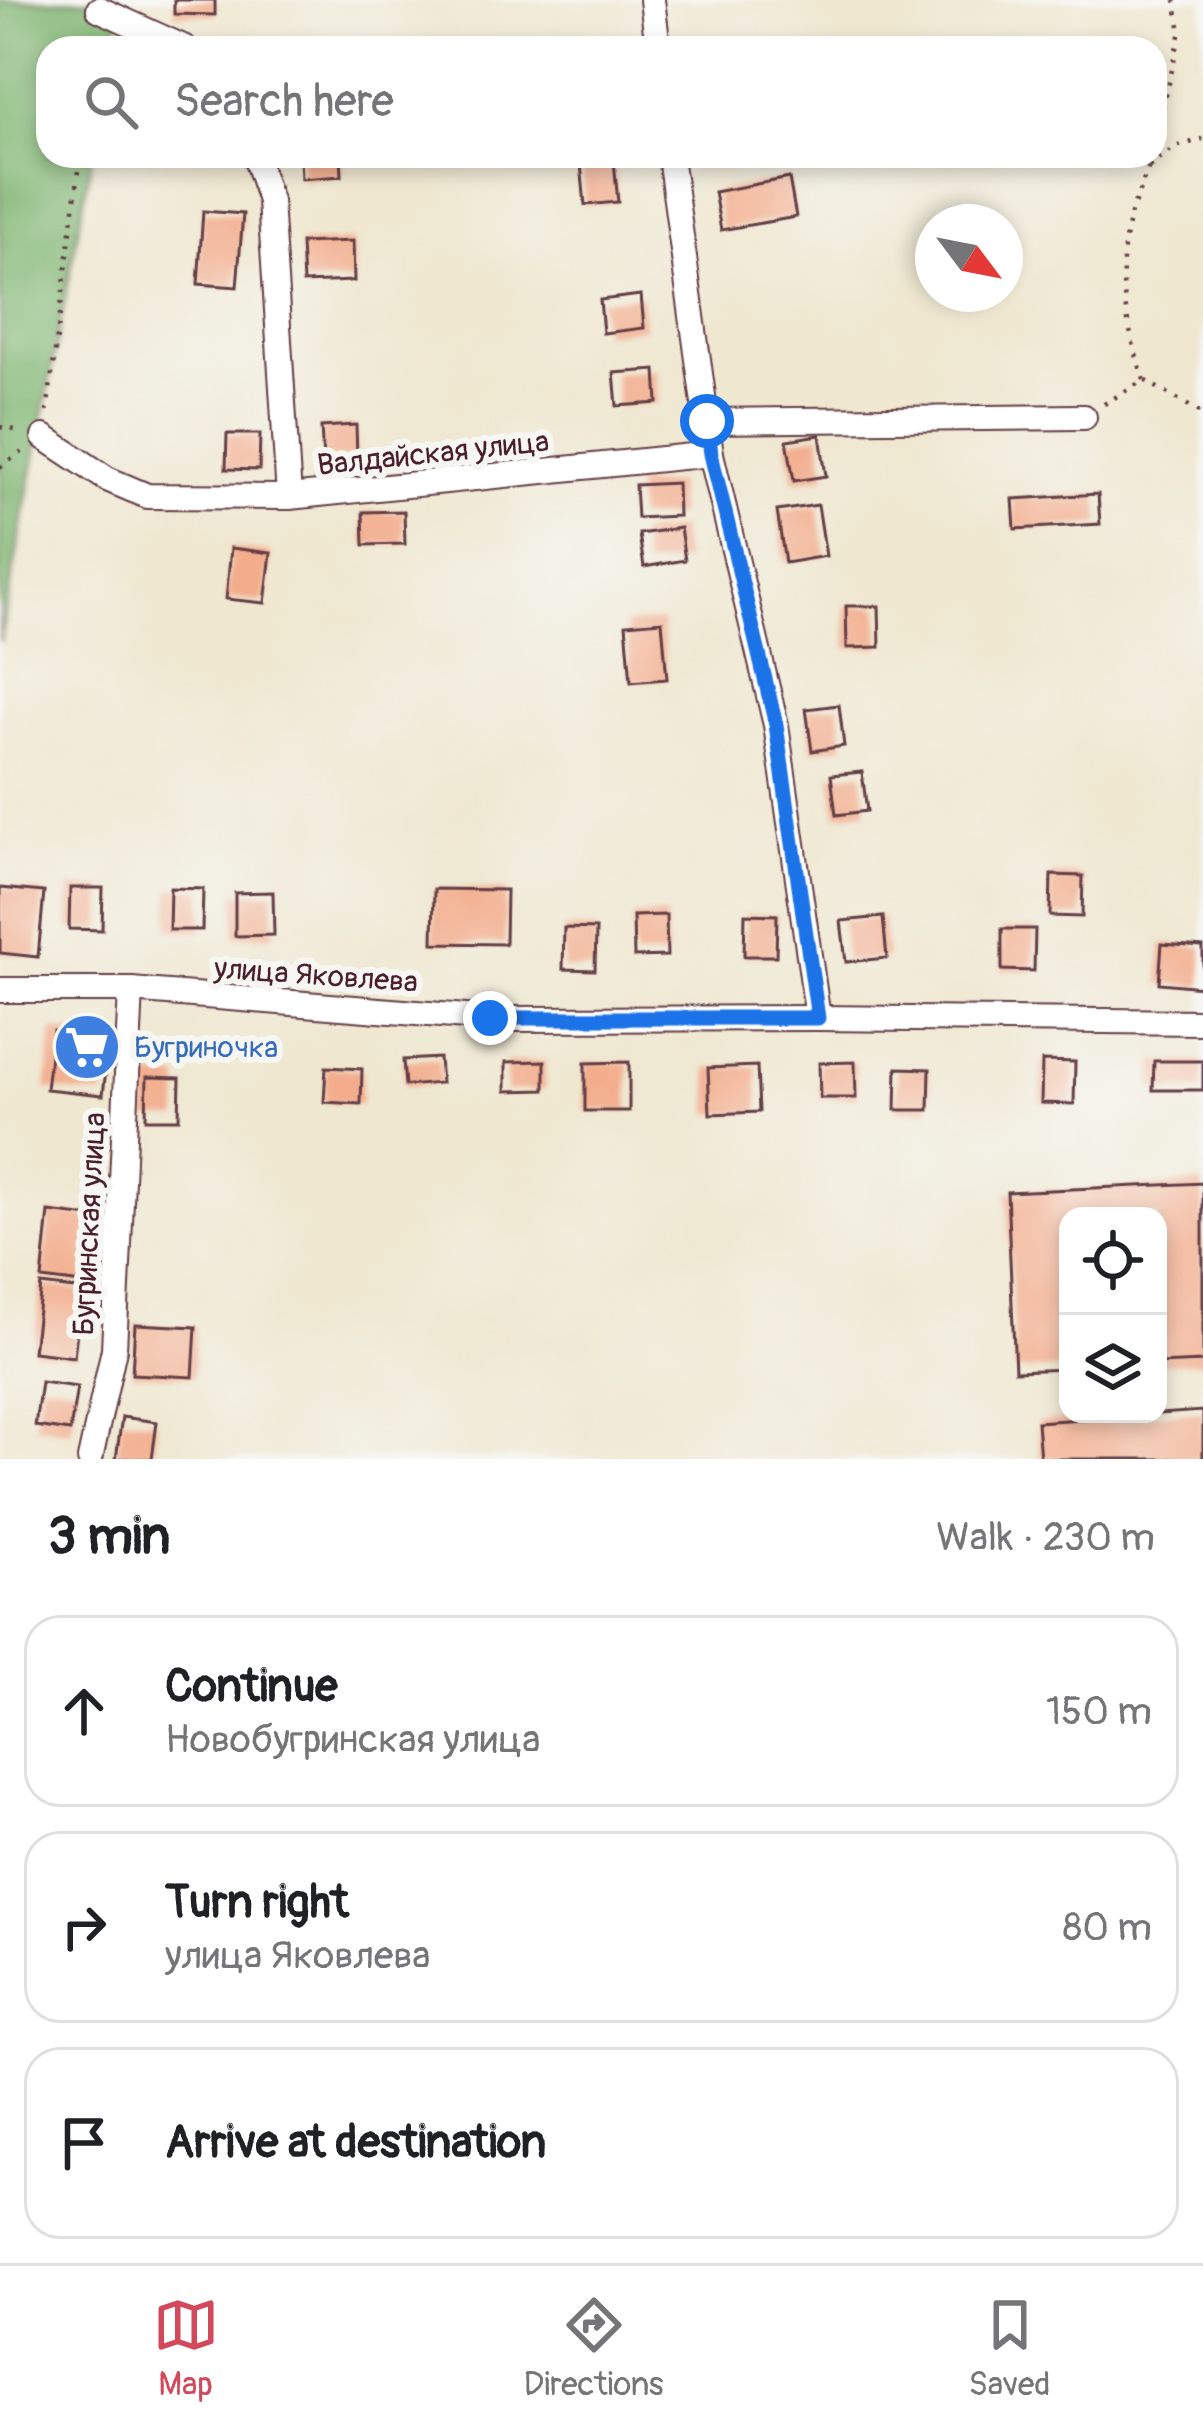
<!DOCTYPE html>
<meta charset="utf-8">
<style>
:root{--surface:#fff;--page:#f2f2f2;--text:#202124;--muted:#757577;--line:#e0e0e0;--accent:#d1495b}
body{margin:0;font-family:Pangolin,sans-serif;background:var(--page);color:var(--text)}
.controls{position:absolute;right:36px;bottom:36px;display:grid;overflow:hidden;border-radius:24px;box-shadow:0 6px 18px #0003}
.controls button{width:108px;height:108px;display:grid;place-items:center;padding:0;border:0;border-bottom:3px solid var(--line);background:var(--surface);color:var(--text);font:60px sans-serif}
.compass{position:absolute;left:915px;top:204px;width:108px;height:108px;border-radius:50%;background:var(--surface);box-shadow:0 6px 18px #0003;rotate:122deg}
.stop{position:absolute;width:36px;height:36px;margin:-27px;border:9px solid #1a73e8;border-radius:50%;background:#fff}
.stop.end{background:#1a73e8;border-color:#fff;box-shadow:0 3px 12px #0008}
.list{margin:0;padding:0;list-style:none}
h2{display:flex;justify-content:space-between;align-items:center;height:156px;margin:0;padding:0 48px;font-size:51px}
h2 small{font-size:39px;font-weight:400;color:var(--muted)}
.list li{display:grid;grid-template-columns:78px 1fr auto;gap:36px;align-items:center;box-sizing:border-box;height:192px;margin:0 24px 24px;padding:0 24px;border:3px solid var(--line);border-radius:36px}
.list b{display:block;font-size:45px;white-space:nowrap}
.list p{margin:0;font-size:39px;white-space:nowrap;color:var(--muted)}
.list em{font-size:39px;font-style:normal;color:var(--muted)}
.icon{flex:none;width:66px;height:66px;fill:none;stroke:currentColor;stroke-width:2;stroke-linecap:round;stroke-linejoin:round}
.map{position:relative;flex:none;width:1203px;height:1459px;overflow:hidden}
.search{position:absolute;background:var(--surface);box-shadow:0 6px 18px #0003;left:36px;right:36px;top:36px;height:132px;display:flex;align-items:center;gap:30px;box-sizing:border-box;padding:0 42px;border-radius:36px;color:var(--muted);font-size:45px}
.sheet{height:804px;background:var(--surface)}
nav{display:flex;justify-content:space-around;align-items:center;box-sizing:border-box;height:168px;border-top:3px solid var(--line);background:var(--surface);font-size:33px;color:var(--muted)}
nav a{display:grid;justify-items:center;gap:6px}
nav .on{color:var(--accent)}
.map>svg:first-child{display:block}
</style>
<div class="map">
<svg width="1203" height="1459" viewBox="0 0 1203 1459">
<rect width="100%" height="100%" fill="#f6f6f2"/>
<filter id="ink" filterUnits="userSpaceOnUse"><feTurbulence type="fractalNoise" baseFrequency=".00833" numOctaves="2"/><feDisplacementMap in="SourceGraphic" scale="24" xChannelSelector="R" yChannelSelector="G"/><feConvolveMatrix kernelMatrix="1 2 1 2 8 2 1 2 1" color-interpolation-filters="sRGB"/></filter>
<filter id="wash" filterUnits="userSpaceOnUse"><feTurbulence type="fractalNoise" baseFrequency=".004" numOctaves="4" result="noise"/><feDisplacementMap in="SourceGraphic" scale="48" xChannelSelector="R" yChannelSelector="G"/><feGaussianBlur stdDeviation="2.7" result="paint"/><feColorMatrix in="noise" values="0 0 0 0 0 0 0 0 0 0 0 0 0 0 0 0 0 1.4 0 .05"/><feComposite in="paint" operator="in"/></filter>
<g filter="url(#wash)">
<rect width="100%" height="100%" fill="#efe7d0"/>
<path fill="#7fb571" stroke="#646a4e" stroke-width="3" d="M0,0H122L113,48H48V156H92L0,642Z"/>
<g id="blocks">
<g fill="#f3ad8d">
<path d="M174,0H215V15L174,14Z"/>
<path d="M300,156H341L342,176L301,179Z"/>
<path d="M614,161L618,202L585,205L581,164Z"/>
<path d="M789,178L796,217L721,230L714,192Z"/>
<path d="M203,211L243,214L237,287L198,284Z"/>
<path d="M353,241L354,281L303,283L301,243Z"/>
<path d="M641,295L644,328L603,333L600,300Z"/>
<path d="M656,370L658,403L617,406L614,373Z"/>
<path d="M356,425L357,458L323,460L321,427Z"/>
<path d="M227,434H260L259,470L226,469Z"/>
<path d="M820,435L826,476L794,481L787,440Z"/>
<path d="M677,483L678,516L637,518L635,485Z"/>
<path d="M1098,494L1100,524L1015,529L1013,499Z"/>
<path d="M818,505L826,556L785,563L777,511Z"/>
<path d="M404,511L405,544L364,545L363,512Z"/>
<path d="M680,528L685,560L644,567L639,534Z"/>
<path d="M231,548L271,553L265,603L226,599Z"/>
<path d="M846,606H879L880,647L847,648Z"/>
<path d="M662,621L667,679L631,682L626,624Z"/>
<path d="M839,705L844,746L812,751L806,709Z"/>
<path d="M862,772L867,811L836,815L831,775Z"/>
<path d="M1051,875L1083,876L1082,917L1050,916Z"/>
<path d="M0,888L44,892L38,957L0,953Z"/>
<path d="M70,888H103L102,930L69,929Z"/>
<path d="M170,888L203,889L202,930H169Z"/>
<path d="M434,889L506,890L505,944L433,943Z"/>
<path d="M273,892L274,935L235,936V893Z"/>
<path d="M745,914L777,915L776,956H744Z"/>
<path d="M666,915L667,956L634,957L633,916Z"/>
<path d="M883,917L887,958L846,962L841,921Z"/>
<path d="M564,928L596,929L595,970L563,969Z"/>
<path d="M1002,929H1035L1034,971L1002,970Z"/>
<path d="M1162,944L1203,947V987L1159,983Z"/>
<path d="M53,1030L110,1036L103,1095L46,1089Z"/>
<path d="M439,1058L441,1083L405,1086L403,1060Z"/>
<path d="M545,1061V1090L506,1091V1062Z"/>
<path d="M1042,1061L1075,1062L1074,1104L1041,1103Z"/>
<path d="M1154,1061H1203V1090H1153Z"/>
<path d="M629,1062V1111H585V1063Z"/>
<path d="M855,1062L856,1098H820L819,1063Z"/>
<path d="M757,1066L759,1112L710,1114L708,1068Z"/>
<path d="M326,1067L362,1069L361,1104L324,1102Z"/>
<path d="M897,1068L930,1069L929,1110H896Z"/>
<path d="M147,1077L180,1078L179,1119H146Z"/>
<path d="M1203,1183V1362L1158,1364V1216H1068V1369L1015,1371L1007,1192Z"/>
<path d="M49,1212L90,1217L83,1284L42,1279Z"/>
<path d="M41,1285L82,1290L74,1357L33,1352Z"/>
<path d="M135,1324L196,1327L193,1377L132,1374Z"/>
<path d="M41,1382L77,1387L70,1431L35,1426Z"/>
<path d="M1203,1411V1459H1040L1037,1422Z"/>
<path d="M122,1417L157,1422L152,1459H116Z"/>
</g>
</g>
</g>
<g filter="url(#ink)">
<use href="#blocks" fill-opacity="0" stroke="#633d44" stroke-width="3"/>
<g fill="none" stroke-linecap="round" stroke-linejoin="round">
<g stroke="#633d44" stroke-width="28">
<g id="street">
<path d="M652,0L658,48"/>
<path d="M99,9L185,48"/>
<path d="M255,156L270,201L289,497L711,454"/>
<path d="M670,156L711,454L776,725L818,1018"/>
<path d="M707,421L1084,417"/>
<path d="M44,437L107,479L147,496L289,497"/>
<path d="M0,990H131L491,1019L818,1018L1203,1022"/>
<path d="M90,1459L114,1349L131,990"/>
</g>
</g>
<g stroke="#633d44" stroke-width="4.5" stroke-dasharray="3 9" stroke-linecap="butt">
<path d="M1155,143L1181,31L1175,0"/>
<path d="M1149,167L1175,147L1203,139"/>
<path d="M1144,380C1128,331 1116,281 1127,229C1132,204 1145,181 1152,156"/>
<path d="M1104,404L1144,380L1203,414"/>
<path d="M47,412L81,156"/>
<path d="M0,427L20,431"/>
<path d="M0,467L25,450"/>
</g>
<use href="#street" stroke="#fff" stroke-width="24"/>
</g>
</g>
<g fill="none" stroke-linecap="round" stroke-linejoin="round" filter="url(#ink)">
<path stroke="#1a73e8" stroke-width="15" d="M490,1018H818L776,725L711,454L707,421"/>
</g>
<defs>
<g id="supermarket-disc" transform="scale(3.45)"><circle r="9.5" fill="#3f7fe0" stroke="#f6f6f2"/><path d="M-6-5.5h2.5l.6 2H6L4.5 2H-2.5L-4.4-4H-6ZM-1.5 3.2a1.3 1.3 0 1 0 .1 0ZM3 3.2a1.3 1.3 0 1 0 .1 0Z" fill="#fff"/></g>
</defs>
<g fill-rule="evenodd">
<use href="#supermarket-disc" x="87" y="1047"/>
</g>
<g text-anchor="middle" stroke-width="12" stroke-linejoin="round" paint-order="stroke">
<g font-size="30" fill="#4a1f2b" stroke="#f6f6f2">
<text transform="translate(433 453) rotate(-6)" y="10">Валдайская улица</text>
<text transform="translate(316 975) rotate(4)" y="10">улица Яковлева</text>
<text transform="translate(89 1224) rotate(-87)" y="10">Бугринская улица</text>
</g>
<g font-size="30" fill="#366cbe" stroke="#f6f6f2" text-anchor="start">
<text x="134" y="1057">Бугриночка</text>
</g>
</g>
</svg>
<div class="controls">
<button><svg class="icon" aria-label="locate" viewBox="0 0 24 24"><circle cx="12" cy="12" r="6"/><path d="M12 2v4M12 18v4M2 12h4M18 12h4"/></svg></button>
<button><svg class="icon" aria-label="layers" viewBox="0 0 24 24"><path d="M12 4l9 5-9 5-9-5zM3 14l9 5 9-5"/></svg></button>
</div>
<svg class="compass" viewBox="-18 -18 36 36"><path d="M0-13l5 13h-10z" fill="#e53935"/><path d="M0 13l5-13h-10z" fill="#757577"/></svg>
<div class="stop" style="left:707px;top:421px"></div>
<div class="stop end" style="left:490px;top:1018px"></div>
<div class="search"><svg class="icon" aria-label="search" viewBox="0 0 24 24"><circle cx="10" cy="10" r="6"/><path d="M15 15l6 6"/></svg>Search here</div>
</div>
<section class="sheet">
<h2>3 min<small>Walk · 230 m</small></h2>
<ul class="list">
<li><svg class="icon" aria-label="ahead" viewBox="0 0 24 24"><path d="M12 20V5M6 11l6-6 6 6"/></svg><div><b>Continue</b><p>Новобугринская улица</p></div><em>150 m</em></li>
<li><svg class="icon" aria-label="right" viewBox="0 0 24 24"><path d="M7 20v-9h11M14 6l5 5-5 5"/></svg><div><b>Turn right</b><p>улица Яковлева</p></div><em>80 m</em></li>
<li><svg class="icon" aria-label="arrive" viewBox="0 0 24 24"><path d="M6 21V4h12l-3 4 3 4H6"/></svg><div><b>Arrive at destination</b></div></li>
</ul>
</section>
<nav>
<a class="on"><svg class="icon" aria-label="map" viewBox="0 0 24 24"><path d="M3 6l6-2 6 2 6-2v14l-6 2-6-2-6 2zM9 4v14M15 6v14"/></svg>Map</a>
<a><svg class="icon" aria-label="directions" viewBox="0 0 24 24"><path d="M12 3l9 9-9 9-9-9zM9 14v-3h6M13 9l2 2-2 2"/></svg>Directions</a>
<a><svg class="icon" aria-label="saved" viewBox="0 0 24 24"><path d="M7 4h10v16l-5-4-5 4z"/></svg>Saved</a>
</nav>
